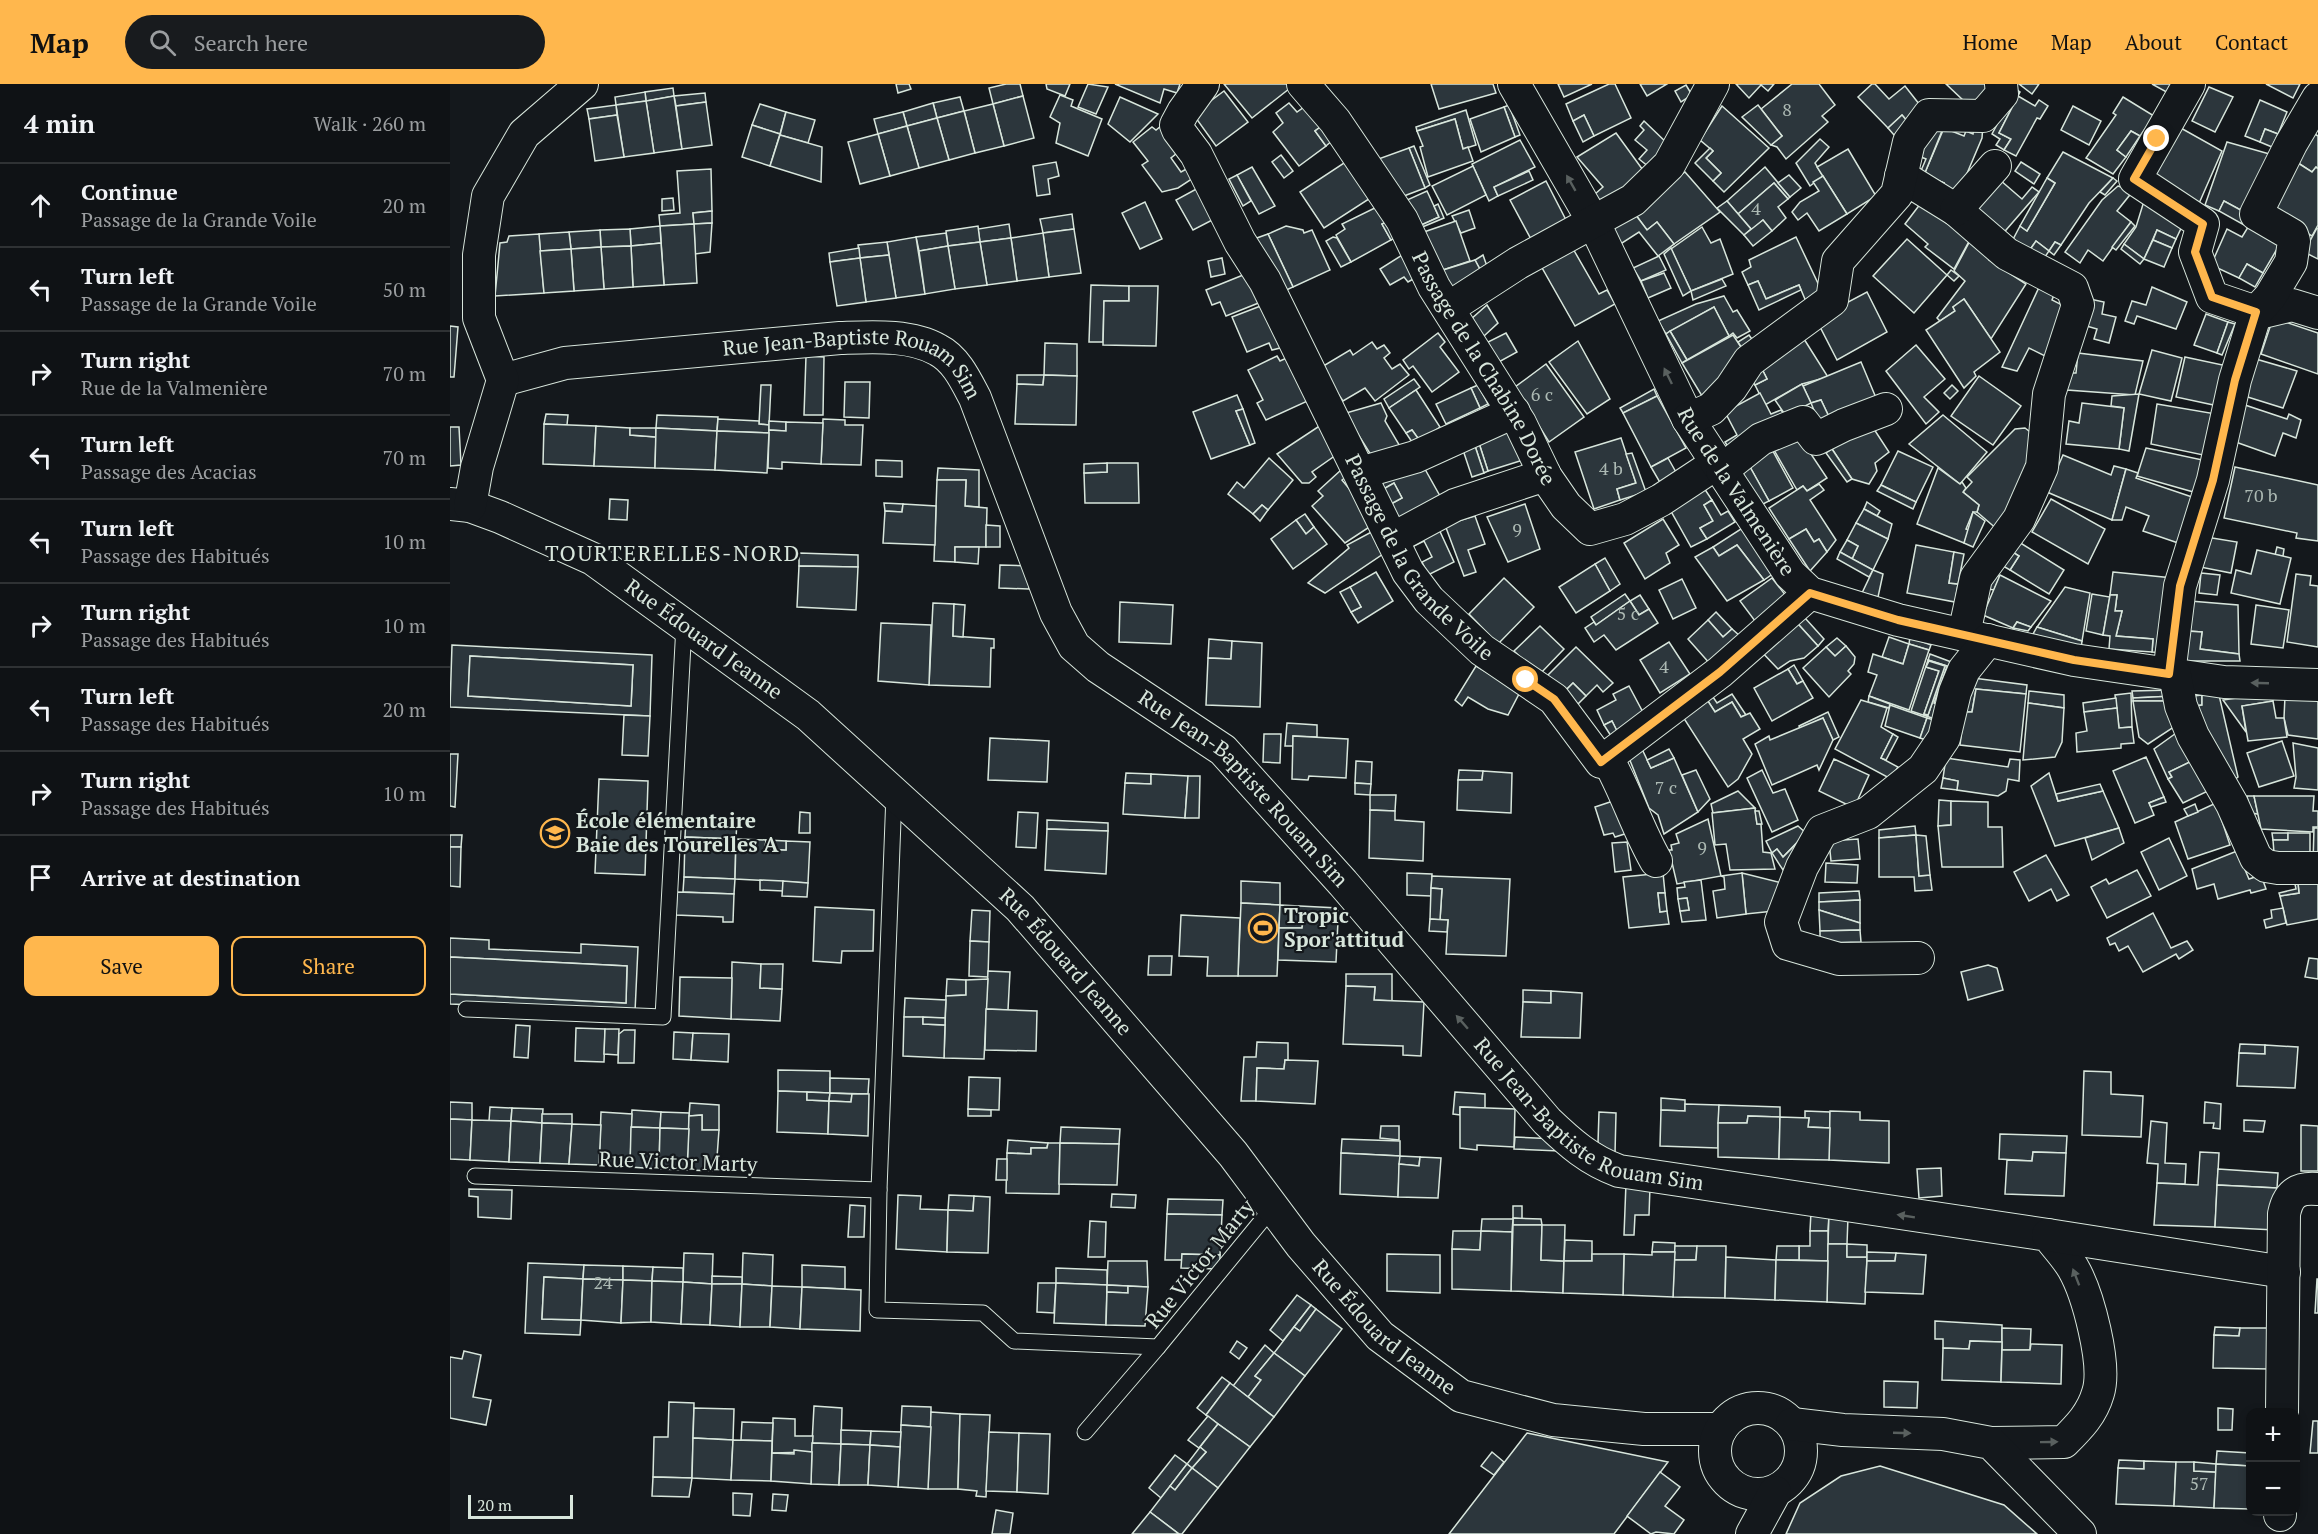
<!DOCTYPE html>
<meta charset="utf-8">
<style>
:root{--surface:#0f1215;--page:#181b1e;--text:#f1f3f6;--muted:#9b9ea0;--line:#2f3234;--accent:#ffb74d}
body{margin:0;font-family:"PT Serif",serif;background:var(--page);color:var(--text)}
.controls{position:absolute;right:18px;bottom:18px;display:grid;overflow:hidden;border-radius:12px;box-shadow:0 3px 9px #0003}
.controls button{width:54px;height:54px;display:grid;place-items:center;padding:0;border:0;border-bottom:2px solid var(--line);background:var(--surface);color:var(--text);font:30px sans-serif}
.scale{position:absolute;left:18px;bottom:15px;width:105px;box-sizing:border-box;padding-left:6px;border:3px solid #d8e6dc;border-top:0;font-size:16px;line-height:21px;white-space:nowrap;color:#d8e6dc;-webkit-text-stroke:4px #14181c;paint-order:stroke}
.stop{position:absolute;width:18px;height:18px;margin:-14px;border:4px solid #ffb74d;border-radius:50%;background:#fff}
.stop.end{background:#ffb74d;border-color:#fff;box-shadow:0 2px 6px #0008}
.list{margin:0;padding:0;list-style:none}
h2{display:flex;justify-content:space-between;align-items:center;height:78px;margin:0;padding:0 24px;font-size:26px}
h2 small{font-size:20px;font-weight:400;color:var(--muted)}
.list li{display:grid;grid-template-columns:39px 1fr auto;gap:18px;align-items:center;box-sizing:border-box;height:84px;padding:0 24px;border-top:2px solid var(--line)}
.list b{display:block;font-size:22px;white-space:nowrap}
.list p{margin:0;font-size:20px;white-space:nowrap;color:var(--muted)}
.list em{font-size:20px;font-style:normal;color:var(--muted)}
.actions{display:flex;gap:12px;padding:18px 24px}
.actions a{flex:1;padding:14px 0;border:2px solid var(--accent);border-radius:12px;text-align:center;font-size:21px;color:var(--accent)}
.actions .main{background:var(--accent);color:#111}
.icon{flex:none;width:33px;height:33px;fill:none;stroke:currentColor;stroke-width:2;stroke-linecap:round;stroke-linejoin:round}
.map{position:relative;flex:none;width:1868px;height:1450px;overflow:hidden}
header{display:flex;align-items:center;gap:36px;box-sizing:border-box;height:84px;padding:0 30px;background:var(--accent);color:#111}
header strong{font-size:28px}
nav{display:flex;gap:33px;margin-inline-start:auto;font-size:21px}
.search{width:420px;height:54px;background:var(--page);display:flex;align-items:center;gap:15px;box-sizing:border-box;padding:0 21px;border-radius:33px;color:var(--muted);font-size:22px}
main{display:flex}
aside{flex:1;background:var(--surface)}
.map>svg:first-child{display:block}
</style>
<header>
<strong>Map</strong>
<div class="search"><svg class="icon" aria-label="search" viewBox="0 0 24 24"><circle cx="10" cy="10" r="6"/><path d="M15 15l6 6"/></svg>Search here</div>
<nav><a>Home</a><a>Map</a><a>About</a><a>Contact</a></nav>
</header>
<main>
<aside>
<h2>4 min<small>Walk · 260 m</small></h2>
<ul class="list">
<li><svg class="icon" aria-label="ahead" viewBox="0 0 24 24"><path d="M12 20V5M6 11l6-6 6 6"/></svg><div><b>Continue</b><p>Passage de la Grande Voile</p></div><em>20 m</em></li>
<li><svg class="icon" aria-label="left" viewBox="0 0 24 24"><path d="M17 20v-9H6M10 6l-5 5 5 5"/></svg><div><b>Turn left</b><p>Passage de la Grande Voile</p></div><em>50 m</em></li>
<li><svg class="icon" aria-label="right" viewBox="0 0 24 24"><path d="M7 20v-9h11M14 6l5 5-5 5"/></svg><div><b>Turn right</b><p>Rue de la Valmenière</p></div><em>70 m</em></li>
<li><svg class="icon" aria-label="left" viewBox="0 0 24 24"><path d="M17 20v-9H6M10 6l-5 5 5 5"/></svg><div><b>Turn left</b><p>Passage des Acacias</p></div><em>70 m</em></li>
<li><svg class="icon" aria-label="left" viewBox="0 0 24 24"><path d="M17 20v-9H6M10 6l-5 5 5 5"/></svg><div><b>Turn left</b><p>Passage des Habitués</p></div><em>10 m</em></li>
<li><svg class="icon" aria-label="right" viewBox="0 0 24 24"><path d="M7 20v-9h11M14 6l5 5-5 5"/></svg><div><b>Turn right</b><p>Passage des Habitués</p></div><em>10 m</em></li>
<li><svg class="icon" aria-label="left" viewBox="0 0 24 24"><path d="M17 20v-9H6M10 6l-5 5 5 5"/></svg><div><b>Turn left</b><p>Passage des Habitués</p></div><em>20 m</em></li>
<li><svg class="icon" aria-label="right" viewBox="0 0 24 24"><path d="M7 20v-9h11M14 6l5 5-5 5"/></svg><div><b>Turn right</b><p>Passage des Habitués</p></div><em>10 m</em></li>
<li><svg class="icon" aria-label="arrive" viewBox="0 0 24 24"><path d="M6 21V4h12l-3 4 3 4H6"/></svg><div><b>Arrive at destination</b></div></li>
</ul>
<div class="actions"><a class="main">Save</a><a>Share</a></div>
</aside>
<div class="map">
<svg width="1868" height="1450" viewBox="0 0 1868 1450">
<rect width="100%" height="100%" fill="#14181c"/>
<g fill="#2c363c" stroke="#d8e6dc" stroke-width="1.5" fill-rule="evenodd">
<path d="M446,0H459L461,5L448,9Z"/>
<path d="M556,0H570L573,12L543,20L539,4Z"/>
<path d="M596,0H620L615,12L597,5Z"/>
<path d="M638,0L658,3L646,30L628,23Z"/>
<path d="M665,0H730L727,9L714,5L710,19Z"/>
<path d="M774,0H843L844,1L802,34Z"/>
<path d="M981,0H1043L1046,9L989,25Z"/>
<path d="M1108,0H1142L1114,13Z"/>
<path d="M1159,0H1165L1181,34L1144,52L1134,31L1123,37L1116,20Z"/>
<path d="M1190,0H1217L1197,12Z"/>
<path d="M1286,0H1324L1318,7L1311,1L1299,14Z"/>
<path d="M1342,0H1369L1385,21L1372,32L1378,38L1336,75L1327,63L1321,61L1332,52L1311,25Z"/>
<path d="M1422,0H1425L1439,15L1455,2L1473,25L1458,38L1452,31L1438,44L1408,13Z"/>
<path d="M1496,0H1542L1520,28L1516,19Z"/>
<path d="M1569,0H1589L1582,10Z"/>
<path d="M1702,0H1728L1722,11Z"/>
<path d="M1816,0H1850L1843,14Z"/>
<path d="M1236,1L1242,11L1231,18L1225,7Z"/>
<path d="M1759,3L1783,13L1765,48L1742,37Z"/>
<path d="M223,4L224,12L196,17L195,8Z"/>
<path d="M1566,5L1570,8L1549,49L1561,55L1554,66L1546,61L1550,55L1542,50Z"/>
<path d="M774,7L798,38L766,62L743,30Z"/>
<path d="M195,8L196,17L166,21L165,13Z"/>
<path d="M255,9L256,18L226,22L224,12Z"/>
<path d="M610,11L623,16L621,22L652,35L638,72L606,59L610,39L600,33Z"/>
<path d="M224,12L232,65L204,69L196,17Z"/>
<path d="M573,12L584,54L554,62L543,20Z"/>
<path d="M1568,12L1585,22L1589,16L1598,22L1590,35L1587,34L1566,72L1554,66L1561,55L1549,49Z"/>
<path d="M510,13L514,27L487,34L483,19Z"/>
<path d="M670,13L708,30L680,58L658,40Z"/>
<path d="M1673,13L1704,32L1690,52L1681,47L1667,66L1676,73L1663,90L1636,74L1666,31L1663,29Z"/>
<path d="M1810,16L1837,28L1828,50L1815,45L1810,58L1795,52Z"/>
<path d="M196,17L204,69L174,73L166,21Z"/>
<path d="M256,18L262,61L232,65L226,22Z"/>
<path d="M483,19L487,34L457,42L453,28Z"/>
<path d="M839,19L847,28L857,21L873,41L865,47L876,62L849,82L823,48L833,39L826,29Z"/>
<path d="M310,20L336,28L330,50L302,41Z"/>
<path d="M543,20L554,62L525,69L514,27Z"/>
<path d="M166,21L167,31L139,35L137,25Z"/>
<path d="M1059,21L1070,51L1065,53L1054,23Z"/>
<path d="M1308,21L1332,52L1321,61L1292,33Z"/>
<path d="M1272,22L1319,64L1274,108L1263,97L1271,89L1256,74L1263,67L1250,56Z"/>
<path d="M1623,22L1651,37L1639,61L1611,46Z"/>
<path d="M1054,23L1065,53L1031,68L1020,35Z"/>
<path d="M1016,26L1026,61L1013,65L1005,35L967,47L966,43Z"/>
<path d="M514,27L525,69L499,76L487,34Z"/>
<path d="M336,28L365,36L358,59L330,51Z"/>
<path d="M453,28L457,42L428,50L424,35Z"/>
<path d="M167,31L174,73L145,77L139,35Z"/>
<path d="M1134,31L1144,52L1133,58L1123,37Z"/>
<path d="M1452,31L1458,38L1444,51L1438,44Z"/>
<path d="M487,34L499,76L469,84L457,42Z"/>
<path d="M1005,35L1013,65L1018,63L1023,77L978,93L970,63L973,62L967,47Z"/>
<path d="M1194,37L1220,62L1199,83L1189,75L1197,66L1185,56L1194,46L1190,42Z"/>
<path d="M1525,40H1533L1532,54L1507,113L1491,106L1494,99L1474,91L1494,44L1514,52L1516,47L1523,50Z"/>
<path d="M302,41L330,50L320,82L292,73Z"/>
<path d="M873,41L884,55L876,62L865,47Z"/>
<path d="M457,42L469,84L440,92L428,50Z"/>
<path d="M711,42L731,66L721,74L731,88L740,83L748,91L728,104L712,108L692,81L698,77L683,58L702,43L706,46Z"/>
<path d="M1494,42L1474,91L1494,99L1491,106L1467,96L1476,75L1471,73L1476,49Z"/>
<path d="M1729,43L1772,67L1747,124L1698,92Z"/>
<path d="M1815,45L1828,50L1822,63L1810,58Z"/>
<path d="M1681,47L1690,52L1676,73L1667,66Z"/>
<path d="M1860,47L1868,52V85L1866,83L1862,88L1844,76Z"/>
<path d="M1166,49L1198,93L1150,117L1145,110L1153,103L1127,73Z"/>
<path d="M428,50L440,92L410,100L398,58Z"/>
<path d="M330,51L372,63L371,98L320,82Z"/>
<path d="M1370,55L1379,63L1365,79L1373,92L1360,102L1346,79Z"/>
<path d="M1070,56L1085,83L1044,103L1048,112L1039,117L1022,80Z"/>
<path d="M1777,58L1823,71L1798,130L1774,117L1769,127L1755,121Z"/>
<path d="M964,62L980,101L975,104L959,64Z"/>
<path d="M959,64L975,104L946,115L920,78Z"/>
<path d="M1260,64L1263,67L1256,74L1271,89L1263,97L1245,79Z"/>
<path d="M1398,65L1426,112L1397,130L1367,83Z"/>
<path d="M1613,68L1663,94L1639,119L1611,161L1605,158L1599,167L1586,157L1575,173L1559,163L1570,142L1577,147L1605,99L1597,94Z"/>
<path d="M831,71L843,87L834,94L822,78Z"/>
<path d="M900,75L922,113L874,144L850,108Z"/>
<path d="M606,78L609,92L598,95L600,110L587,112L583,82Z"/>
<path d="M1571,78L1590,90L1584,100L1565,87Z"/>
<path d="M1848,79L1862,88L1866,83L1868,85V141L1862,152L1819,127Z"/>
<path d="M1023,82L1036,111L997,131L982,102Z"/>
<path d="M802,83L825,122L809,130L787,91Z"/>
<path d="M1315,83L1340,113L1338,115L1324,99L1288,130L1277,117Z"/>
<path d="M261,85L262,127L243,129L244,140L210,142L209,131L230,129L227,87Z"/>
<path d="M1079,87L1083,96L1048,112L1044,103Z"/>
<path d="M1235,88L1270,128L1224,160L1207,138L1197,146L1182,126Z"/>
<path d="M787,91L801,117L793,122L779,95Z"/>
<path d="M1339,91L1351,104L1340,113L1328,99Z"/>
<path d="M1373,92L1397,130L1369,147L1357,129L1348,136L1342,128L1350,118L1369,107L1363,98Z"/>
<path d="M1597,94L1605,99L1577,147L1570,142Z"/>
<path d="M1663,94L1667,97L1655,111L1650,108Z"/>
<path d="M1550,96L1572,115L1582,103L1589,108L1550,153L1522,129Z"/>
<path d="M1096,97L1117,138L1082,157L1060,116Z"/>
<path d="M1324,99L1338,115L1328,123L1336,134L1322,147L1313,136L1302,146L1288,130Z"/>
<path d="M1668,102L1683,107L1667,127L1681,138L1653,177L1638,166L1630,179L1615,168L1652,116Z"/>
<path d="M750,103L772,131L743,146L726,116Z"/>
<path d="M977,107L989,133L969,142L957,116Z"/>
<path d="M223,114L224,126L212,127V115Z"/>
<path d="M1474,115L1523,150L1504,185L1475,163L1478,160L1455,140Z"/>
<path d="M1277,117L1301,145L1294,151L1267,124Z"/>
<path d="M1694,117L1735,136L1726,155L1707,146L1694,175L1674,160L1686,143Z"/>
<path d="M1774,117L1798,130L1794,141L1769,127Z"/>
<path d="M695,118L712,155L690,165L672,129Z"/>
<path d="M937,118L946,133L932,140L941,156L901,178L886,151L895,145L892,140Z"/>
<path d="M988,120L994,134L970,144L969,142L989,133L984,122Z"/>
<path d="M1019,126L1025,144L1011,149L1002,132Z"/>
<path d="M1182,126L1197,146L1207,138L1224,160L1208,172L1189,148L1169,161L1158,144Z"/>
<path d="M262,127V139L244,140L243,129Z"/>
<path d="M622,130L624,145L593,149L590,135Z"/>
<path d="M946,133L955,149L941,156L932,140Z"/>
<path d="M1803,135L1834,153L1813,189L1797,180L1789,194L1761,181L1777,145L1792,153Z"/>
<path d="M1313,136L1322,147L1303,162L1294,151Z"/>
<path d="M1006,137L1020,177L990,187L971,149Z"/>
<path d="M1681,138L1685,142L1666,166L1662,163Z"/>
<path d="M262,139L260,168L245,170L244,140Z"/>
<path d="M244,140L247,199L214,201L210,142Z"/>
<path d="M559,140L561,154L530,158L528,145Z"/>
<path d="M210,142L211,159L181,162L180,145Z"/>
<path d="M528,142L530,158L498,162L496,147Z"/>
<path d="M836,142L853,146L854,149L862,146L880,186L843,203L818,150Z"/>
<path d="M1252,143L1261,159L1270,155L1283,190L1241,207L1221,165Z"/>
<path d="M1867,144L1868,145V175L1854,168Z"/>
<path d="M180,145L181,162L151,163L150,146Z"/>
<path d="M624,145L631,189L599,193L593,149Z"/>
<path d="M150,146L151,163L121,165L119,148Z"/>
<path d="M1707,146L1726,155L1722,164L1703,156Z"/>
<path d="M119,148L121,165L90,167L89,150Z"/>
<path d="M496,149L498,162L469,167L466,153Z"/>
<path d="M593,149L599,193L567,197L561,154Z"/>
<path d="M89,150L94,209L45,212L50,159L57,158L59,152Z"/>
<path d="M818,150L843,203L830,209L804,155Z"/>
<path d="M1523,151L1546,165L1539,176L1576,200L1541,255L1514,215L1503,223L1505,227L1490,237L1487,234L1515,197L1504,187Z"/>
<path d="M466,153L475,210L446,214L437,158Z"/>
<path d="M883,153L887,154L901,178L891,183L876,157Z"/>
<path d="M1346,153L1374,212L1357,220L1349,201L1316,215L1308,197L1298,201L1292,188L1301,183L1299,176Z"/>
<path d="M561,154L567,197L537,201L530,158Z"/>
<path d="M1457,155L1497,191L1464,229L1423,192Z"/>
<path d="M1703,156L1722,164L1714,183L1694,175Z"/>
<path d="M1586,157L1599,167L1588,183L1575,173Z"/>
<path d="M437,158L439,171L410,174L408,161Z"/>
<path d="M530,158L537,201L505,205L498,162Z"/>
<path d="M1605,158L1611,161L1604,171L1599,167Z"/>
<path d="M211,159L214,201L183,203L181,162Z"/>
<path d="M1674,160L1694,175L1690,180L1671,165Z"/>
<path d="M181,162L183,203L154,205L151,163Z"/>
<path d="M498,162L505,205L475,210L469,167Z"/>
<path d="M151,163L154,205L124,207L121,165Z"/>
<path d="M1122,163L1149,210L1157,206L1165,220L1125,242L1091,182Z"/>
<path d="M409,164L410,174L380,178L379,169Z"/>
<path d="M1221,164L1241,207L1233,212L1214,170Z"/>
<path d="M121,165L124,207L94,209L90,167Z"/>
<path d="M957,168L972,190L958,198L954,193L940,201L930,185Z"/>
<path d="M439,171L446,214L416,218L410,174Z"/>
<path d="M1033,171L1039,188L1033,191L1025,176Z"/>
<path d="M1209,172L1216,186L1191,197L1183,184Z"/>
<path d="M410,174L416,218L387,222L380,178Z"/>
<path d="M772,174L775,190L761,193L758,177Z"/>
<path d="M1025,176L1033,191L1005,206L990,187Z"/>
<path d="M1797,180L1813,189L1805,203L1789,194Z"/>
<path d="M1501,186L1509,192L1504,197L1497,191Z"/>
<path d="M803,187L816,216L776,232L770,218L762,221L756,206Z"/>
<path d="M1214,189L1221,204L1198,214L1191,197Z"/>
<path d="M1272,195L1276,202L1243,216L1241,207Z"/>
<path d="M1308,197L1316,215L1349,201L1351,206L1309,226L1298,201Z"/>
<path d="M1591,199L1606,206L1602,216L1620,225L1597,273L1579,264L1567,287L1552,283Z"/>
<path d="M641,201L679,202V217H654L653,258H639Z"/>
<path d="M679,202H708L706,262L653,261L654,217H679Z"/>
<path d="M1702,203L1737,218L1726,245L1687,232L1684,240L1675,237L1682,217L1696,221Z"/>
<path d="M1417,208L1437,248L1387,276L1366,235Z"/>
<path d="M1274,212L1283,228L1287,226L1300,247L1287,254L1283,249L1279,252L1264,223L1216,250L1208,237L1246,220Z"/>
<path d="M1514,215L1550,268L1524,288L1526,292L1514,304L1476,246L1505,227L1503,223Z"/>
<path d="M1640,215L1654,218L1652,230L1666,233L1659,259L1644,255L1647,245L1633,241Z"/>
<path d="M821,218L842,261L822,266L819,259L797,268L782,233Z"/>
<path d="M1037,221L1048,239L1034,252L1020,236Z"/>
<path d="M1264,223L1279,252L1237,276L1220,247Z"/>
<path d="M1756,230L1778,238L1767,269L1744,261Z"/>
<path d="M1823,234L1868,249V290L1811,270Z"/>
<path d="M1778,238L1785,240L1772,271L1767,269Z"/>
<path d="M0,242L8,243L4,293H0Z"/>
<path d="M1220,247L1237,276L1232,279L1216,250Z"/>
<path d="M988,249L995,258L990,263L1009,288L982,308L963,282L959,285L953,276Z"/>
<path d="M1056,249L1067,268L1047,279L1036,259Z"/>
<path d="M1283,251L1295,269L1255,317L1232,279Z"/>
<path d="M1299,251L1306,261L1295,269L1288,258Z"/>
<path d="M1354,255L1378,293L1352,300L1315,321L1305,301L1317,295L1310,281Z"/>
<path d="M1128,257L1160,315L1137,330L1099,278Z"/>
<path d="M922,258L927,265L934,261L940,269L934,274L942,285L950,280L959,291L925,317L915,304L893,317L870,284L900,266L903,271Z"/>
<path d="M595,259L627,260V292L594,291Z"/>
<path d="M1466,261L1495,295L1474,313L1489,328L1476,340L1436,287Z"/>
<path d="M1702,266L1732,274L1721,317L1689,310Z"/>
<path d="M1628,269L1693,277L1685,311L1617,306L1618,289H1626Z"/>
<path d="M356,272L374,273L373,331H354Z"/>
<path d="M827,272L830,277L841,272L862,315L816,336L807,319L813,316L798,286Z"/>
<path d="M1735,273L1782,283L1773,323L1726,313Z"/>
<path d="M1799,273L1847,287L1833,324L1788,310Z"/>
<path d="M1411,278L1429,321L1381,337L1371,316L1361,319L1353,302Z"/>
<path d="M1096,280L1134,333L1099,358L1065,303Z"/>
<path d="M1310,281L1317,295L1305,301L1298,288Z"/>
<path d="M567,291H594L593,301L567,300Z"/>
<path d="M594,291L627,292L626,341L565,340L567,300L593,301Z"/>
<path d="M1529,292L1571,322L1543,361L1501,332Z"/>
<path d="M964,295L970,303L939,324L934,315Z"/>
<path d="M395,298H420L419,334L394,333Z"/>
<path d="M1352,300L1361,319L1336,332L1325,316Z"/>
<path d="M311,301H321L319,341L309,340Z"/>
<path d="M1028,301L1038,320L1030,324L1021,304Z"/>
<path d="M1502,301L1508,307L1500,315L1494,309Z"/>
<path d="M1021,304L1030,324L996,340L986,320Z"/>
<path d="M1204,305L1207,312L1173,329L1170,324Z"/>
<path d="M966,306L990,343L970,357L962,346L956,349L939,324Z"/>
<path d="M1310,309L1321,330L1331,326L1337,334L1280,366L1275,358L1287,351L1275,328Z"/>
<path d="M1689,310L1679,367L1669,365L1674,324L1661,322L1662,312Z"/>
<path d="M787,311L793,325L786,327L800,361L761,375L743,328Z"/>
<path d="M1207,312L1236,364L1201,383L1173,329Z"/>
<path d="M1371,316L1381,337L1370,341L1361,319Z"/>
<path d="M931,319L937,332L935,337L954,369L926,379L906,347L889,331Z"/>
<path d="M1632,319L1674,324L1669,365L1616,360L1619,337L1629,339Z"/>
<path d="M1707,320L1766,330L1753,371L1701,360Z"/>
<path d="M1792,320L1837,335L1839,330L1851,336L1846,354L1833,349L1825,372L1780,356Z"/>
<path d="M793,325L805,359L800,361L786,327Z"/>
<path d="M96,330L118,331L117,341L94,340Z"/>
<path d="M207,331L268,333L267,347L206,344Z"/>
<path d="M1493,331L1537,368L1510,400L1459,360Z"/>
<path d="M268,335L309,337V340L319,341V349L267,347Z"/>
<path d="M373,335L395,336V341H413L411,381L371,380Z"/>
<path d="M319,337L336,338V347L319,346Z"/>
<path d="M877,337L886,371L862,388L866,393L859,399H852L827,370Z"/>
<path d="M336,338L373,339L371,380L332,378V385L318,384L319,346L336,347Z"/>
<path d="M1420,339L1439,368L1425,379L1427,387L1419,400L1402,395L1382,365Z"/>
<path d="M94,340L146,342L144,382L93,380Z"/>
<path d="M1062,341L1073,376L1038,387L1027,353Z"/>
<path d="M146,342L180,344V351L206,353L205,384L144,382Z"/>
<path d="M0,343H9L11,381L0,382Z"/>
<path d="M180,344H206V353L180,351Z"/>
<path d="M206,344L267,347L265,386L205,384Z"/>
<path d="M1575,344L1588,354L1580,398L1548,446L1527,428L1529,421L1513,408L1522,398L1517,393L1565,345Z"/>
<path d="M962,346L970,357L964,361L956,349Z"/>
<path d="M267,347L319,349L317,389L265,386Z"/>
<path d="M1340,348L1353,358L1377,394L1357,407L1353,402L1347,406L1320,359Z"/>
<path d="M1027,353L1038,387L1034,389L1023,356Z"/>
<path d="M1171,354L1186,399L1167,405L1170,416L1144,425L1125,368Z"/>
<path d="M1023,356L1034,389L1022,393L1011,360Z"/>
<path d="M1319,360L1343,404L1319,417L1295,374Z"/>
<path d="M1696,364L1762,378L1754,411L1687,392Z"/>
<path d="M1382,365L1402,395L1397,398L1376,369Z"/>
<path d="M1448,367L1483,383L1466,418L1431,401Z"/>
<path d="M1182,369L1196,408L1170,416L1167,405L1186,399L1176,370Z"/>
<path d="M1613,371L1661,391L1664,382L1676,385L1662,436L1597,408Z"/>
<path d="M819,374L843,396L818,426L812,421L803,430L778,410L787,398L794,404Z"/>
<path d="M1218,374L1231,397L1212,402L1201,383Z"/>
<path d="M1295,374L1319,417L1311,421L1286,379Z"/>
<path d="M426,376L452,377V393L426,392Z"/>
<path d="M971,378L990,412L949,437L939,421L952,414L944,399L930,407L922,393Z"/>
<path d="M657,379H688L689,419H635L634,389L657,388Z"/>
<path d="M657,379V388L634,389V380Z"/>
<path d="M1785,383L1868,401V457L1846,454L1847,449L1774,434Z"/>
<path d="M488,384L529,386V423L515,422L516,396H487Z"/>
<path d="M1488,384L1510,400L1512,398L1516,404L1513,408L1529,421L1527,428H1523L1516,445L1519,446L1514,459L1467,440Z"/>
<path d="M1676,385L1688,389L1686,394L1748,415L1734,461L1693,447L1699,432L1676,423L1672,436H1662Z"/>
<path d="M891,386L897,392L892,396L927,438L895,459L862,422L873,412L868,407Z"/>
<path d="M487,396H516L515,422L537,424L536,463H505V478L484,477Z"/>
<path d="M944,399L952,414L939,421L930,407Z"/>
<path d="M1369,400L1374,406L1360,416L1386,456L1377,468L1369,455L1364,458L1356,445L1339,455L1319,424L1353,402L1357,407Z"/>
<path d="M1252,401L1262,416L1254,421L1263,437L1250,444L1257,455L1241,463L1218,422Z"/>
<path d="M1431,401L1466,418L1463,425L1427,407Z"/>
<path d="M160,415L178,416L177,436L159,435Z"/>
<path d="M1601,415L1655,445L1638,480L1582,448Z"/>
<path d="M1262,416L1271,431L1278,427L1285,438L1257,455L1250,444L1263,437L1254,421Z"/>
<path d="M1417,418L1430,427L1427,432L1414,425Z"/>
<path d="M434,419L453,420L452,428L435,427Z"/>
<path d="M453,420L486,422L485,461L433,459L435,427L452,428Z"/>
<path d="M1075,420L1090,465L1058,478L1037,433Z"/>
<path d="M812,421L818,426L810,437L803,430Z"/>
<path d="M1414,425L1442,440L1438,455L1406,439Z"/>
<path d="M1523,428L1535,437L1523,463L1514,459Z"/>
<path d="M855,430L864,443L856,450L846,436Z"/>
<path d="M1025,432L1035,460L1018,466L1026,488L1014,492L995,441Z"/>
<path d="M1213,435L1229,461L1216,469L1220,479L1195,495L1174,459Z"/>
<path d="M846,436L856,450L864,443L877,460L843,485L821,455Z"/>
<path d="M1406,439L1438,455L1423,486L1402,475L1408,462L1397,456Z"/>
<path d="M536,441L550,442V463H536Z"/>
<path d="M987,441L1004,478L978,491L972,478L982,473L974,457L964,462L960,454Z"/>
<path d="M1294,443L1324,489L1314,496L1287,461L1269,472L1263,463Z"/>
<path d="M927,445L939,466L875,509L858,499L899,464L897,461Z"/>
<path d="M1356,445L1364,458L1369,455L1377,468L1360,487L1339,455Z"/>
<path d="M1756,453L1787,458L1781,489L1750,483Z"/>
<path d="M1564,455L1614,486L1599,510L1560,486L1569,472L1557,465Z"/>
<path d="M1397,456L1408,462L1402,475L1390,468Z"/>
<path d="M1287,461L1314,496L1277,517L1245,473L1263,463L1269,472Z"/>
<path d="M1466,461L1504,468L1499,499L1508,500L1505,518L1457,509Z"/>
<path d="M505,463H529L528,480L505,478Z"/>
<path d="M1827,463L1834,465L1833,472L1825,471Z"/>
<path d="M1807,466L1841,474L1830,520L1781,509L1786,486L1801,490Z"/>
<path d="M1561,467L1569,472L1560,486L1553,482Z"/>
<path d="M1390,468L1423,486L1419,493L1387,475Z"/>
<path d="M1504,468L1514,470L1508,500L1499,499Z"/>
<path d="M349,469L408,471V483L349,482Z"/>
<path d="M1155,474L1170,500L1160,507L1145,480Z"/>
<path d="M1145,480L1160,507L1126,529L1109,503Z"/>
<path d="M550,481L580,482L579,505L549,504Z"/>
<path d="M349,482L408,483L406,526L347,523Z"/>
<path d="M1423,486L1433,490L1428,513L1412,509Z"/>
<path d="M926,488L943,517L908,539L901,528L911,523L900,503Z"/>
<path d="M1663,488L1723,494L1717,569L1702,568L1703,555L1666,552L1672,527H1665L1667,511H1660Z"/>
<path d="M1751,489L1770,491L1767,511L1749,509Z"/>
<path d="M1846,490L1861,492L1860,501L1868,502V563L1837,558Z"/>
<path d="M1543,491L1550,492L1544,506L1538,505Z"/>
<path d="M1550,491L1601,517L1581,543L1567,538L1563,544L1533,531Z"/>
<path d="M1054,494L1084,523L1048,560L1019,530Z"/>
<path d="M1322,494L1344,522L1314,549L1290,517Z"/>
<path d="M1232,495L1246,524L1223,535L1209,506Z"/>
<path d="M900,503L911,523L901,528L890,508Z"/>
<path d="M1615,503L1640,509L1632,557L1587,543Z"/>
<path d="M1175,510L1180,517L1146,541L1141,533Z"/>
<path d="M1642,510L1660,513L1653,551L1636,547Z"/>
<path d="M1190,511L1199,525L1189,531L1180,517Z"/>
<path d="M1660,511H1667L1665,527H1672L1666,552L1703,555L1702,568L1659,565L1660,552L1653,551Z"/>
<path d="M1180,517L1189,531L1199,525L1208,539L1166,566L1154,551L1144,558L1135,544L1144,538L1146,541Z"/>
<path d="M1740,517L1788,521L1789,570L1750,565L1752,548L1737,547Z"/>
<path d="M670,518L723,521L721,560L669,558Z"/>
<path d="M483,519L504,520L503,552L544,555V564H541L540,603L479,601Z"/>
<path d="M504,520L515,521L513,553L503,552Z"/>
<path d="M1806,521L1839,526L1833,564L1801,560Z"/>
<path d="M1346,524L1374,555L1368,562L1339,530Z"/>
<path d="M1266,528L1282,545L1273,553L1258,536Z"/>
<path d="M1339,530L1368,562L1354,574L1340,577L1328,585L1307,563Z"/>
<path d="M1258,536L1273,553L1282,545L1290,552L1261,581L1238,555Z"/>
<path d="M1567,538L1581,543L1578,547L1563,544Z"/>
<path d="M431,539L481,541L479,601L428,597Z"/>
<path d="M1090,542L1114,565L1089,591L1064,567Z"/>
<path d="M1587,543L1632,557L1631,565L1583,550Z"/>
<path d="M1737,547L1752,548L1750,565L1789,570L1790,577H1724Z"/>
<path d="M1439,553L1459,560L1453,580L1432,573Z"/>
<path d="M1460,553L1481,561L1479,566L1459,560Z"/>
<path d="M1387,554L1396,562L1385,572L1376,563Z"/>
<path d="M759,555L782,557L781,575L758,574Z"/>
<path d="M782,557L812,559L810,623L756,621L758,574L781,575Z"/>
<path d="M1219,558L1240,590L1210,609L1190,576Z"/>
<path d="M1459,560L1479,566L1459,626L1419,612L1427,591L1418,588L1423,570L1453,580Z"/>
<path d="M2,561L202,571L200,632L0,623ZM20,572L183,581L181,622L18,612Z"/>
<path d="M1396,562L1405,573L1404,580L1398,587L1401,590L1379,613L1353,584L1376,563L1385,572Z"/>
<path d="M1126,563L1163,599L1153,608L1147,601L1136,612L1123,599L1113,609L1097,592Z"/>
<path d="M1480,570L1504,579L1489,621L1484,619L1497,582L1478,576Z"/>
<path d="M20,572L183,581L181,622L18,612Z"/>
<path d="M1478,576L1497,582L1484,619L1489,621L1485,635L1461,627ZM1479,577L1495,582L1478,631L1474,630L1489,587L1476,583Z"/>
<path d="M1479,577L1495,582L1478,631L1474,630L1489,587L1476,583Z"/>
<path d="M1344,581L1353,597L1347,600L1338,585Z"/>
<path d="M1026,582L1070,608L1058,631L1038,625L1018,613L1012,622L1005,616Z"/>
<path d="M1338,585L1347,600L1353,597L1363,614L1322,637L1304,604Z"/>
<path d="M1523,594L1577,601L1576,610L1526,605L1522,628H1514Z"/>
<path d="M1123,599L1136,612L1126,622L1113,609Z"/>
<path d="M1179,602L1196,634L1168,649L1162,637L1154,641L1147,626L1166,616L1163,610Z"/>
<path d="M1526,605L1576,610L1570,668L1510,661L1514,628H1522Z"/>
<path d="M1722,606L1723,612L1683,614L1682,607Z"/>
<path d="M1579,607L1614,611V624L1578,619Z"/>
<path d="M1681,609L1682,643L1669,644L1665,611Z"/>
<path d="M1821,609L1823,617L1792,622L1796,648L1773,616Z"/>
<path d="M1261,610L1267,619L1282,610L1296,631L1291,633L1282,618L1265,628L1256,614Z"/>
<path d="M1752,611V621L1745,622L1743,612Z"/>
<path d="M1752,611H1769L1788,693L1779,700L1745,622L1752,621Z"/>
<path d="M1419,612L1440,620L1439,624L1418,618Z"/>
<path d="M1723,612V617H1683V614Z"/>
<path d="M1835,612L1868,616V655L1838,651L1834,634Z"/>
<path d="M1256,614L1265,628L1282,618L1291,633L1300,629L1310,645L1293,655L1302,670L1288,695L1278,703L1233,633Z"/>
<path d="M1666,614L1667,624L1634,628L1633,619Z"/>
<path d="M1411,616L1437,624L1431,643L1443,650L1431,674L1448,683L1441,695L1385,665Z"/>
<path d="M1683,617H1723L1727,641L1698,660L1689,653Z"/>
<path d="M1823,617L1826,634H1834L1837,653L1798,657L1792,622Z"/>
<path d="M1578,619L1614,624L1612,658L1605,673L1573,676Z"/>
<path d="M1440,621L1477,634L1470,654L1435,642Z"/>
<path d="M1667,624L1669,644L1682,643L1684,659L1671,660V664L1627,668L1626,649L1637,647L1634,628Z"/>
<path d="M1378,628L1389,653L1383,656L1373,634L1350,645L1349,642Z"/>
<path d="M174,631L200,632L198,672L172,671Z"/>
<path d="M1373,634L1383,656L1369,686L1367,681L1322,701L1305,660L1319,652L1320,656Z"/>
<path d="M1477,634L1484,636L1476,656L1470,654Z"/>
<path d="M1162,637L1168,649L1161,652L1154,641Z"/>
<path d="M837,639L867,641V653L843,652V662H835Z"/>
<path d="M1729,647L1744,676L1719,688L1722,693L1718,695L1704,665Z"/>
<path d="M814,650H831L830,679L813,678Z"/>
<path d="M1443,650L1448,653L1436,676L1431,674Z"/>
<path d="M843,652L898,655L896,694L859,692L858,696L842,695Z"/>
<path d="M540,654L599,657L597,698L538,696Z"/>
<path d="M1832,657L1844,692L1809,703L1797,669Z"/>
<path d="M1843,659L1868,664V706L1844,704L1846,693Z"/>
<path d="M1192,665L1201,684L1224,674L1248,728L1214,750L1208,731L1199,724L1179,674Z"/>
<path d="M1219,665L1224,674L1201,684L1197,676Z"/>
<path d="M0,670H8L5,723L0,722Z"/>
<path d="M1696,673L1714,713L1699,719L1704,731L1685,739L1663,687Z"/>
<path d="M1496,674L1558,683L1560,675L1570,676L1569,697L1558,695L1556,707L1548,712L1507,706L1508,697L1493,694Z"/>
<path d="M1384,675L1419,691L1404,724L1369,707Z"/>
<path d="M1744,676L1760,706L1733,719L1718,695L1722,693L1719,688Z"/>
<path d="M906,677L922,678L921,700L905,699Z"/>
<path d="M1009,686L1033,687L1032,696H1008Z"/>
<path d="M1246,686L1260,715L1248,728L1232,691Z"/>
<path d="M1312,686L1323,709L1335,705L1348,736L1322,748L1297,694Z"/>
<path d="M1033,687L1062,689L1061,729L1007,726L1008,696H1032Z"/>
<path d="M676,689L701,690V700L675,699Z"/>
<path d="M1599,689L1608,717L1653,707L1669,744L1605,762L1581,702Z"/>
<path d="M701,690L738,692L735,734L673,730L675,699L701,700Z"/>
<path d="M738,692H750L749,734H735Z"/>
<path d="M1493,694L1508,697L1507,706L1491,704Z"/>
<path d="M149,695L198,697L195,791L145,789Z"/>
<path d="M905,699L921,700L920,711L905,710Z"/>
<path d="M1650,700L1653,707L1608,717L1606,710Z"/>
<path d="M1288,707L1305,724L1263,729L1261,720Z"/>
<path d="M920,711H946L945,727L920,726Z"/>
<path d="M1797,712H1804L1808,730L1800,729Z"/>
<path d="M1804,712H1864L1863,727H1868V743H1863V748L1811,745Z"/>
<path d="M1714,713L1716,718L1701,723L1699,719Z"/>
<path d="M1169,715L1181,748L1165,753L1163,749L1154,751L1145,723Z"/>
<path d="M1489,716L1501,717V741L1488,742Z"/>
<path d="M1501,717L1538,718V743H1552L1553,783H1492L1488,742L1501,741Z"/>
<path d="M1766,719L1780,761L1738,775L1725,738Z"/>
<path d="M1745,720L1748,728L1738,732L1734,725Z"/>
<path d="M1305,724L1307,740H1311L1313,768L1321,769L1325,785L1280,786L1276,760L1265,761L1262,729Z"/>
<path d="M920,726L945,727V736L974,738L973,777L919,774Z"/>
<path d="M1305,727H1309L1312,740H1307Z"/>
<path d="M350,728L360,729V749H349Z"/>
<path d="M568,728L588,729L586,764L566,763Z"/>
<path d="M236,734L287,736L286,755L235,753Z"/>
<path d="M1258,735L1271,792L1227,800L1219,766H1222L1221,761L1229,759L1226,750Z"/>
<path d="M597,736L658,739V747L597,745Z"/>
<path d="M1348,742L1356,749L1333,773L1327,765L1322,769L1316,757Z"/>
<path d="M1465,742L1466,751L1429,754V746Z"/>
<path d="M1669,744L1674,759L1642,776L1635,754Z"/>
<path d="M1864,744H1868V779H1863Z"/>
<path d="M597,745L658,747L656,790L595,786Z"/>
<path d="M1822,749H1838V756H1823Z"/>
<path d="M1838,749H1860V779L1825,782L1823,756H1838Z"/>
<path d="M0,751H12L11,763H0Z"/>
<path d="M1466,751L1469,792L1480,791L1482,806L1465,807L1464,793H1429V754Z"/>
<path d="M1466,751L1476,752L1480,791L1469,792Z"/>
<path d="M235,753L286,755L285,795L234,793Z"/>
<path d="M1719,754L1737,792L1709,806L1691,768Z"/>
<path d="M286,755L316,756L315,765L336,766V757L360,758L358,799L285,795Z"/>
<path d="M1408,755L1410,775L1381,777L1379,757Z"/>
<path d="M316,756L336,757V766L315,765Z"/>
<path d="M1350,756L1352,758L1333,786L1322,769L1327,765L1333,773Z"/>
<path d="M1177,758L1181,786L1165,788L1162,759Z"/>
<path d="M0,763H11L10,803L0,802Z"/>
<path d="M1787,767L1799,795L1811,791L1816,805L1801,809L1800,806L1768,815L1764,800L1747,805L1742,785Z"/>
<path d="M1596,771L1619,811L1607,817L1601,805L1579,817L1564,788Z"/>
<path d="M1376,779L1408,781L1407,799L1375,798Z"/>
<path d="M1687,786L1701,812L1657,834L1641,803L1656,795L1659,800Z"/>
<path d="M1847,788L1868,799V835L1837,841L1830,812L1849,809Z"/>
<path d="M957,789L982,790L981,812L957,811Z"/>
<path d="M1213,789L1215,809H1208L1210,828L1217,827L1219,840L1179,844L1173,793Z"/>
<path d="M1292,789L1332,799L1324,827L1296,830Z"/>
<path d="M1292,789L1296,830L1267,834L1263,807L1275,805L1274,793L1271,792Z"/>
<path d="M982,792L1060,795L1056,872L996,870L998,836H990L992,805L981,804Z"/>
<path d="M234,793L285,795L284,810L233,808Z"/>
<path d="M310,796L333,797V807L310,806Z"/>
<path d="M1251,796L1256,836L1232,838L1230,827L1239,826L1237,814L1228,815L1227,804L1235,803L1234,798Z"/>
<path d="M333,797L358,799L357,813L332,812Z"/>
<path d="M791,797L830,799V821L791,819Z"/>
<path d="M1845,800H1848L1849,809L1830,812L1829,809L1846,805Z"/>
<path d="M981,804L992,805L990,836L980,835Z"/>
<path d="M1409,807L1410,816L1369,818V809Z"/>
<path d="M227,808L284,810L283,838H273V833L226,831Z"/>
<path d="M1208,809H1215L1217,827L1210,828Z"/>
<path d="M1237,814L1239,826L1230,827L1228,815Z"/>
<path d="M1410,816V839L1369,826V818Z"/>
<path d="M791,819L830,821L827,892H788Z"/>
<path d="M830,821L888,824V837H853L852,844H829Z"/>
<path d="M365,823L424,826L423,867H392L391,879L363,877Z"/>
<path d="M1833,824L1836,839L1816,844L1814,836L1822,834L1821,826Z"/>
<path d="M522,826L540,827L539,858L520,857Z"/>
<path d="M1369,826L1410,839V846L1370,847Z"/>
<path d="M1703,829L1721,864L1737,857L1743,866L1729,875L1726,870L1693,888L1678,862L1669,867L1665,859L1660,861L1657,854Z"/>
<path d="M731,831L790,834L788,892H757L758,873L729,872Z"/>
<path d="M980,835L998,836L997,848L979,847Z"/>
<path d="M853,837H888L886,878L828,876L829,844H852Z"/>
<path d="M1410,846L1411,858L1370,859V847Z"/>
<path d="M0,854L39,856V865L131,869V860L188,863L185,928L0,920V910L176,919L177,882L0,873Z"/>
<path d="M520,857L539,858L538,893L519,892Z"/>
<path d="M699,872H722L721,891H698Z"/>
<path d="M0,873L177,882L176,919L0,910Z"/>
<path d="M1859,874L1868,875V895L1855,893Z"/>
<path d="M282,878L311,880L310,904L332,905L330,937L281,935Z"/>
<path d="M311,880H333L332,905L310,904Z"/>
<path d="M1538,881L1547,884L1553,906L1518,916L1511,888Z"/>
<path d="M538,887L560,888L558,926L536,925Z"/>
<path d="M896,890H942V917L924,916L925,903L896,902Z"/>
<path d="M230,893L282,894L281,935L229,932Z"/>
<path d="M497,895L516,896V911L496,912Z"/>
<path d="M538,895L534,975L494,974L496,912L516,911V896Z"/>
<path d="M896,902L925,903L924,916L974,918L971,972L953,971V962L893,960Z"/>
<path d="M1073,906L1101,907V919L1073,918Z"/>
<path d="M1101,907L1132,909L1130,954L1071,953L1073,918L1101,919Z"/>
<path d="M455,914L496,916L495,934L454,933Z"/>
<path d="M536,925L587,927L586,967L535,966Z"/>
<path d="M454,933H473V940L495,941L494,974L453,972Z"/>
<path d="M473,933L495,934V941L473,940Z"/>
<path d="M66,941L80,942L78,974L64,973Z"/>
<path d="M126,944L155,945L154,978L125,977Z"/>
<path d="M155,945H169L168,971L154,970Z"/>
<path d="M174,946H185L184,979H168L169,950Z"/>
<path d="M224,948L243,949L241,976L223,975Z"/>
<path d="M243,949L279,950L278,978L241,976Z"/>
<path d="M807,958L838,959V976H835L834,985L807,984L806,1017H791L794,973H806Z"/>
<path d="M1790,960L1815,961V970L1789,969Z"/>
<path d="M1815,961L1848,963L1845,1004L1787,1002L1789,969L1815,970Z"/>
<path d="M835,976L868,977L865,1020L806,1017L807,984L834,985Z"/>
<path d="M328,986L380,987V1009L328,1007Z"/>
<path d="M1634,987L1661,988V1010L1693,1012L1691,1053L1632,1051Z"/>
<path d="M519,993L550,994L549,1026L518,1025Z"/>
<path d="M380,994L419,995L418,1010L380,1009Z"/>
<path d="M328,1007L357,1008V1016L379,1017L378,1050L327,1048Z"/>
<path d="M357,1008L380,1009L379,1017L357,1016Z"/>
<path d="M1005,1008L1035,1010V1024L1010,1023V1031L1003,1030Z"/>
<path d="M380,1009L402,1010L401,1018L379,1017Z"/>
<path d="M402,1010H419L418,1052L378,1050L379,1017L401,1018Z"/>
<path d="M1211,1014L1235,1016V1027L1211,1026Z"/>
<path d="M0,1018L22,1019V1036L0,1035Z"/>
<path d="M1755,1018L1771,1020L1770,1045L1763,1044L1764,1039H1754Z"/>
<path d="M240,1019L269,1021V1046H252V1031L239,1032Z"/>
<path d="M1235,1020L1269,1021L1268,1064L1210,1062L1211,1026L1235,1027Z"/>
<path d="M1269,1021L1330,1023V1033L1298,1032L1297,1039H1268Z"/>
<path d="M40,1023L62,1024L61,1037H39Z"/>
<path d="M1010,1023L1065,1025L1064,1063L1027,1061V1066L1010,1064Z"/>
<path d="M62,1024L93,1025L92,1039L61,1037Z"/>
<path d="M518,1025L541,1026V1032H518Z"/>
<path d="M182,1026L211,1028L210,1044L181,1043Z"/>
<path d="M1355,1027L1380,1028V1044L1358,1043L1359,1034H1355Z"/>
<path d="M1380,1027L1410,1028V1036L1439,1037V1079L1379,1076Z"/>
<path d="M151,1028L182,1030L180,1083L149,1081Z"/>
<path d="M211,1028L239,1029V1045L210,1044Z"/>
<path d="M1149,1028L1166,1029L1165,1070L1148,1059Z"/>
<path d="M92,1030H122V1040L92,1039Z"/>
<path d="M252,1031V1046H269L266,1087L237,1086L239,1032Z"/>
<path d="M1298,1032L1330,1033L1329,1075L1268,1073V1039H1297Z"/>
<path d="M1330,1033L1359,1034L1358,1043L1380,1044L1379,1076L1329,1075Z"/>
<path d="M0,1035L22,1036L20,1076L0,1075Z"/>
<path d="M22,1036L61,1037L59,1078L20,1076Z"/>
<path d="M1794,1036L1815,1037L1813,1048L1794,1047Z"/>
<path d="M61,1037L92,1039L90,1079L59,1078Z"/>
<path d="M1701,1037L1717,1039L1715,1079L1736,1080L1735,1100L1707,1099L1708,1080L1697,1079Z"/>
<path d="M92,1039L122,1040L119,1080L90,1079Z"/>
<path d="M122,1040L151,1041L149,1081L119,1080Z"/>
<path d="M1851,1041L1868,1042V1087H1851Z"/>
<path d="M931,1042H949V1056L930,1054Z"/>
<path d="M181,1043L210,1044L209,1085L180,1083Z"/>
<path d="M611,1043L670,1045L669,1060L610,1059Z"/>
<path d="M210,1044L239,1045L237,1086L209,1085Z"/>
<path d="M1550,1050L1617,1052L1616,1069L1583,1068L1582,1077L1549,1075Z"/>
<path d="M1065,1053L1107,1055L1109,1067L1064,1065Z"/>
<path d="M892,1055L950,1057V1072L891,1069Z"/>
<path d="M558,1056L598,1059L597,1064H581V1070L557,1069Z"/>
<path d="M598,1059H610L609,1110L556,1109L557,1069L581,1070V1064H597Z"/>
<path d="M610,1059L669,1060L667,1101L609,1100Z"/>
<path d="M1583,1068L1616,1069L1614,1112L1555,1110L1557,1076L1582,1077Z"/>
<path d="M1750,1068L1769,1069L1765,1143L1704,1141L1707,1099L1748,1101Z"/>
<path d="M891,1069L950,1072L948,1113L890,1110Z"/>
<path d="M950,1072L970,1073L969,1082L949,1080Z"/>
<path d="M970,1073L991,1074L988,1114L948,1113L949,1080L969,1082Z"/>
<path d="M547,1075H557V1096H546Z"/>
<path d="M1491,1084L1492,1112L1469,1114L1467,1085Z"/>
<path d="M1768,1085L1828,1089L1827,1104L1767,1101Z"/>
<path d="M1176,1099L1200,1103L1199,1131H1185L1184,1151H1174Z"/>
<path d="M1767,1101L1827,1104L1825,1146L1765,1143Z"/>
<path d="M19,1105L62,1106L61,1135L28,1133V1113L19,1112Z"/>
<path d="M662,1110L686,1111L685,1124L661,1123Z"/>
<path d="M448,1111L471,1112L470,1125L498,1126L497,1168L446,1165Z"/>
<path d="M499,1111L524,1112L523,1127L498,1126Z"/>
<path d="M524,1112L540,1113L538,1169L497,1168L498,1126L523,1127Z"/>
<path d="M718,1115L773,1116L772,1131L717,1130Z"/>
<path d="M400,1121L415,1122L414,1153H398Z"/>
<path d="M1063,1122H1072V1135L1063,1134Z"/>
<path d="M1361,1128L1379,1131L1378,1147H1360Z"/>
<path d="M717,1130L772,1131L770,1171L732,1170V1176H715Z"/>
<path d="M1379,1131L1398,1133L1397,1160H1378Z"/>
<path d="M1063,1134L1091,1135L1092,1141H1063Z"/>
<path d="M1032,1135H1063L1062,1148L1031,1147Z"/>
<path d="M640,1137L656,1138L655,1173H638Z"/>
<path d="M1063,1141H1092L1091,1176L1114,1177L1113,1209L1061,1207Z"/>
<path d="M1092,1141H1115L1114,1177L1091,1176Z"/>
<path d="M1003,1147H1031L1030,1166L1002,1165Z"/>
<path d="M1031,1147L1062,1148L1061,1207L1002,1205V1165L1030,1166Z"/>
<path d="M1360,1147H1378V1177L1349,1176V1162H1360Z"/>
<path d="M1115,1156L1142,1157V1177H1114Z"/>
<path d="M1203,1158L1225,1159V1168H1202Z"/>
<path d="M1378,1160H1397V1173H1417L1415,1220L1377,1218Z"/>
<path d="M1397,1160L1417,1161V1173H1397Z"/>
<path d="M1225,1162H1247L1246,1176H1224Z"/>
<path d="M1247,1162H1276L1275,1214L1223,1213L1224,1176H1246Z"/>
<path d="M1327,1162H1349V1176H1326Z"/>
<path d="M1202,1168H1225L1223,1213L1173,1211L1174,1170L1202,1171Z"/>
<path d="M1417,1168L1446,1169L1445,1177H1417Z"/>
<path d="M234,1169L263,1170L262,1200L233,1198Z"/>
<path d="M293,1169L323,1171L322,1202L292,1200Z"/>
<path d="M1446,1169L1476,1171L1473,1210L1415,1208L1417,1177H1445Z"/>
<path d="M732,1170L770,1171V1185L731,1184Z"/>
<path d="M937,1170L990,1171V1209L937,1207Z"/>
<path d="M1142,1170H1174L1173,1211L1113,1209L1114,1177H1142Z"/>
<path d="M1276,1173L1326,1176L1325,1216L1275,1214Z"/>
<path d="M1326,1176L1378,1177L1377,1218L1325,1216Z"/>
<path d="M658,1177H697L698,1203L657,1201Z"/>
<path d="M78,1179L134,1181L133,1195L94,1193L92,1235L131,1236L130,1251L75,1249Z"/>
<path d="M134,1181L173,1182V1196L133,1195Z"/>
<path d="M352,1181L395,1183V1205L352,1203Z"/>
<path d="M173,1182L203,1183L202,1197L173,1196Z"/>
<path d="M203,1183L233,1184V1198L202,1197Z"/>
<path d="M606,1184L657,1186V1201L606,1199Z"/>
<path d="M262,1192L292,1193V1200H262Z"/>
<path d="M94,1193L133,1195L131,1236L92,1235Z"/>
<path d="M133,1195L173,1196L171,1239L131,1236Z"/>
<path d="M1867,1195H1868V1229H1865Z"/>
<path d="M173,1196L202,1197L201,1238L171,1239Z"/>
<path d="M202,1197L233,1198L231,1240L201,1238Z"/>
<path d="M233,1198L262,1200L260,1241L231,1240Z"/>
<path d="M588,1199H606L604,1229L587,1228Z"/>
<path d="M606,1199L657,1201L656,1241L604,1239Z"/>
<path d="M262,1200H292L290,1243L260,1241Z"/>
<path d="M292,1200L322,1202L320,1243H290Z"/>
<path d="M657,1201L678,1202V1209L657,1208Z"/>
<path d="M322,1202L352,1203L350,1245L320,1243Z"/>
<path d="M678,1202L698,1203L695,1242L656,1241L657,1208L678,1209Z"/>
<path d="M352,1203L411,1206L410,1247L350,1245Z"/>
<path d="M847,1211L861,1221L833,1257L820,1246Z"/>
<path d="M861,1221L866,1225L850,1247L844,1243Z"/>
<path d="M866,1225L892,1245L855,1292L824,1269L844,1243L850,1247Z"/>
<path d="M1485,1237L1552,1241V1258L1520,1257L1519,1265L1493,1264V1255H1485Z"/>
<path d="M1765,1243L1790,1244L1789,1252L1764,1251Z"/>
<path d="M1552,1244L1581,1245L1580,1266H1552Z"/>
<path d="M1790,1244H1823L1821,1285L1763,1284L1764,1251L1789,1252Z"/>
<path d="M787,1257L797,1264L789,1275L780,1268Z"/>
<path d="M1520,1257L1552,1258L1551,1298L1492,1296L1493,1264L1519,1265Z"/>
<path d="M1581,1260L1612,1261L1611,1300L1551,1298L1552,1266H1580Z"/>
<path d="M815,1261L824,1269L805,1292L811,1296L798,1313L783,1302Z"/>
<path d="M14,1267L31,1271L23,1313L41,1316L36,1341L0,1334V1273L12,1275Z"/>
<path d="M824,1269L855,1292L824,1333L798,1313L811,1296L805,1292Z"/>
<path d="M772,1293L780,1299L756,1331L747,1324Z"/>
<path d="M1434,1297L1468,1298L1467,1324L1434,1323Z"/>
<path d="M780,1299L824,1333L800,1363L756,1331Z"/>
<path d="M219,1318L244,1319L242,1394L203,1393L204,1353H218Z"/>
<path d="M364,1322L392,1324L391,1360L362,1359Z"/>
<path d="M452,1322L481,1323V1343L451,1341Z"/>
<path d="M244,1324L284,1325L283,1356L243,1354Z"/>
<path d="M1768,1324L1783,1325L1782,1346H1768Z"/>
<path d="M481,1328L510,1330L508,1405H478Z"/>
<path d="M510,1330L540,1331L536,1413L526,1412L527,1407L508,1405Z"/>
<path d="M758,1332L768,1340L749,1364L738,1356Z"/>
<path d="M323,1334L345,1335V1352H363L362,1368L322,1369Z"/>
<path d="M1863,1337H1868V1369H1860Z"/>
<path d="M292,1338L323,1339L322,1357L291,1356Z"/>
<path d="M768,1340L800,1363L768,1404L742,1384L756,1368L750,1363Z"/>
<path d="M451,1341L481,1343L478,1405L448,1403Z"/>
<path d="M391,1346L421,1347L420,1361L391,1360Z"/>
<path d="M421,1347L451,1348L450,1363L420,1361Z"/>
<path d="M539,1348L569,1349L567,1408L536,1407Z"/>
<path d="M569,1349L600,1350L598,1410L567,1408Z"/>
<path d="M1077,1349L1218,1378L1164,1450H999Z"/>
<path d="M243,1354L283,1356L281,1396L242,1394Z"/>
<path d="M283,1356L322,1357L321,1397L281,1396Z"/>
<path d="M362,1359L391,1360L389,1401L361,1400Z"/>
<path d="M391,1360L420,1361L418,1401H389Z"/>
<path d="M420,1361L450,1363L448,1403L418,1401Z"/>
<path d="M750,1363L756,1368L742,1384L737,1380Z"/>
<path d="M344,1366L362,1368L361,1400L321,1397L322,1369L344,1370Z"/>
<path d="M1767,1367L1800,1369V1382L1766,1380Z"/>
<path d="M1042,1368L1054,1378L1044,1391L1031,1382Z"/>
<path d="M725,1371L737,1380L711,1414L699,1404Z"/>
<path d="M1669,1376L1694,1377V1385L1668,1384Z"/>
<path d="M1694,1377L1726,1378L1724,1422L1666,1420L1668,1384L1694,1385Z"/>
<path d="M1726,1378H1744V1387L1766,1388L1764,1424L1724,1422Z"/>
<path d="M1744,1378L1766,1380V1388L1744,1387Z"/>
<path d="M737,1380L742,1384L725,1406L720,1402Z"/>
<path d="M1766,1380L1800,1382V1425L1764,1424Z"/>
<path d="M1430,1382L1554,1421L1587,1450H1336L1350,1419L1391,1392Z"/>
<path d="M742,1384L768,1404L732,1450H729L700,1428L720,1402L725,1406Z"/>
<path d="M1210,1388L1230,1403L1215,1422L1234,1436L1224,1450L1206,1448L1201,1450L1177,1432Z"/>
<path d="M203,1393L242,1394L239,1413L202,1412Z"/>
<path d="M283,1409L302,1410L300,1432L283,1431Z"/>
<path d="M323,1410L338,1411L336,1427L322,1426Z"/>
<path d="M546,1426L563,1429L560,1450H542Z"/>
<path d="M700,1428L729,1450H682Z"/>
</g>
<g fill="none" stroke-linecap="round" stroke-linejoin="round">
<g stroke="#d8e6dc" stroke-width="17">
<g id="service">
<path d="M16,925L213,933L234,541"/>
<path d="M25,1092L429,1106L444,710"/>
<path d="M429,1106L427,1226L533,1229L564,1257L708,1263L823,1123"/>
<path d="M635,1348L708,1263"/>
</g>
</g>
<g stroke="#d8e6dc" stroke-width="34">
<g id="minor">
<path id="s1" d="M753,0L733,28L726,41L728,46L746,70L790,158L815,197L958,488L979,516L1032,566L1104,615L1151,678L1270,588L1360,509"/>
<path id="s2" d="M853,0L885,37L952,136L984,203L1070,339L1096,393L1116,422L1140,445L1175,435L1211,416L1267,379"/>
<path id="s3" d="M1064,0L1143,137L1238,335L1340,490L1360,509L1448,536L1624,576L1774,598L1868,601"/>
<path d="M1739,0L1685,95L1753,140L1745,168L1762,213L1809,229L1842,221L1868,229"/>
<path d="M1451,92L1506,126L1557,170L1622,204L1628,221L1599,310L1592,383L1569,435L1526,494L1514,550"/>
<path d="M1506,126L1545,82"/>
<path d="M1000,223L1068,179L1183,116L1219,81L1263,0"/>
<path id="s4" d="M53,296L115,279L390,254C420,253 461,250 488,266C506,275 516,297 525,314L606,529L624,562L648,583L773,666L893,799L1097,1037C1120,1059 1139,1076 1169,1087L1598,1151C1606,1162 1616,1172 1623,1184C1638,1210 1657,1281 1648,1309C1642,1330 1629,1343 1614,1358L1541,1359"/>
<path d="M1238,335L1261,325L1281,304L1299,277L1382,216L1388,177L1447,110L1459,58L1479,31L1533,32L1552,10L1551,0"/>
<path d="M1272,386L1311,355L1353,338L1366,355L1394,341L1436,325"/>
<path d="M910,389L965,373L1064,328"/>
<path id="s5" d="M0,420L20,422L50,433L143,475L358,631L570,824L783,1070L851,1161L930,1252L1011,1312L1103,1336L1194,1345H1271"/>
<path d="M20,422L27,383L53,296L29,234V171L38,112L74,50L132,0"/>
<path d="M942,455L1005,421L1095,391"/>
<path d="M1719,590L1730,502L1763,396L1785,296L1806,228L1820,213L1841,178L1844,157L1842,151L1806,130L1841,60L1868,14"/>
<path d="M1725,591L1731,622L1743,652L1782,720L1806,774L1816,782L1828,784H1868"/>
<path d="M1157,674C1176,707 1187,744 1206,777"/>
<path d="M1468,874L1389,875L1338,860L1331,838L1352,783L1372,747L1418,729L1473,685L1494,654L1505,608L1514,586L1538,556"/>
<path d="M1598,1151L1834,1188"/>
<circle cx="1308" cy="1367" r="43"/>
<path d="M1832,1328L1834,1130C1838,1110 1847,1103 1868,1105"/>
<path d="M1342,1340L1393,1346L1493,1350L1541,1359L1630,1450"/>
<path d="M1830,1431V1428"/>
<path d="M1302,1450L1325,1408"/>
</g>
</g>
<use href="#service" stroke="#14181c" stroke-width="15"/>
<use href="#minor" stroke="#14181c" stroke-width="32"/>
</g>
<defs><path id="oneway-solid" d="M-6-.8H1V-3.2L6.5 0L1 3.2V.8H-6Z" transform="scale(1.5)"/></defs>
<g fill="#59605f">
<use href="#oneway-solid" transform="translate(1121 99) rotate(-120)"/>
<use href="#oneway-solid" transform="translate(1218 292) rotate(-116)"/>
<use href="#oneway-solid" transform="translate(1810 599) rotate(-178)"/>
<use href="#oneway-solid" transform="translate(1012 938) rotate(-131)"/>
<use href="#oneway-solid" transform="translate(1456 1132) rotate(-171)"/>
<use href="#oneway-solid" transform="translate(1626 1193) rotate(-111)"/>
<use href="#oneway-solid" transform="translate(1452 1349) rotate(2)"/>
<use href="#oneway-solid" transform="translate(1599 1358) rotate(-1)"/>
</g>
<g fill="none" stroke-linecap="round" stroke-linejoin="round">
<path stroke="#ffb74d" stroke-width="8" d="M1076,596L1104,615L1151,678L1270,588L1360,509L1448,536L1624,576L1719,590L1730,502L1763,396L1785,296L1806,228L1762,213L1745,168L1753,140L1684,95L1707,55"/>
</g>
<defs>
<g id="school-ring" transform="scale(1.5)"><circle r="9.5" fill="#14181c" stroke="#ffb74d" stroke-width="1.5"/><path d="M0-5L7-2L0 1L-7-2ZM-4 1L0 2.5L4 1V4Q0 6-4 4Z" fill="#ffb74d"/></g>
<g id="stadium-ring" transform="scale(1.5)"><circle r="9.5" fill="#14181c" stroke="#ffb74d" stroke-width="1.5"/><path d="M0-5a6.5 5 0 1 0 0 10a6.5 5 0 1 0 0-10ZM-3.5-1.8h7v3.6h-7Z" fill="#ffb74d"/></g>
</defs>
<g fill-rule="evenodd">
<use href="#school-ring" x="105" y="749"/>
<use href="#stadium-ring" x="813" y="844"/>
</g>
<g text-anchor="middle" stroke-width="4.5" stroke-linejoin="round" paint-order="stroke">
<g font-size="18" fill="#adbab4">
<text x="1337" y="32">8</text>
<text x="1306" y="131">4</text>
<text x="1092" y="317">6 c</text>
<text x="1161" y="391">4 b</text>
<text x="1811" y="418">70 b</text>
<text x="1067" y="452">9</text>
<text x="1178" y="536">5 c</text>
<text x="1214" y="589">4</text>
<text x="1216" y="710">7 c</text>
<text x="1252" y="770">9</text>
<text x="153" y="1205">24</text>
<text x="1749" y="1406">57</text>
</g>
<g font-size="21" fill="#d8e6dc" stroke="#14181c">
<text dy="7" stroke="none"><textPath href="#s2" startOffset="338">Passage de la Chabine Dorée</textPath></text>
<text dy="7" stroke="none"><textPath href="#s4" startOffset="362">Rue Jean-Baptiste Rouam Sim</textPath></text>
<text dy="7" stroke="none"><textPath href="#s3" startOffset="465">Rue de la Valmenière</textPath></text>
<text dy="7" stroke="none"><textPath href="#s1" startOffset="548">Passage de la Grande Voile</textPath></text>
<text dy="7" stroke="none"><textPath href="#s5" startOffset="291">Rue Édouard Jeanne</textPath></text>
<text dy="7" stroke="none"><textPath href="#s4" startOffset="992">Rue Jean-Baptiste Rouam Sim</textPath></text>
<text dy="7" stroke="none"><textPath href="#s5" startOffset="777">Rue Édouard Jeanne</textPath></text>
<text dy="7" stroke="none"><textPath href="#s4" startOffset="1478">Rue Jean-Baptiste Rouam Sim</textPath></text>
<text transform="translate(228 1078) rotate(2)" y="7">Rue Victor Marty</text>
<text transform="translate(750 1180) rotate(-51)" y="7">Rue Victor Marty</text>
<text dy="7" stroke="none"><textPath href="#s5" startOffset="1263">Rue Édouard Jeanne</textPath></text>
</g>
<g font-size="21" font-weight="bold" fill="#d8e6dc" stroke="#14181c" text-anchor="start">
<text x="126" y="744">École élémentaire<tspan x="126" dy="24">Baie des Tourelles A</tspan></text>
<text x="834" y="839">Tropic<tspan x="834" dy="24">Spor'attitud</tspan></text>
</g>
<g font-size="22" letter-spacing="1.5" fill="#d8e6dc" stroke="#14181c">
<text x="223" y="477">TOURTERELLES-NORD</text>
</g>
</g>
</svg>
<div class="controls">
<button>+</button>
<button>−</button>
</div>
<div class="scale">20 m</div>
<div class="stop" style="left:1076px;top:596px"></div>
<div class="stop end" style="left:1707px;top:55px"></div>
</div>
</main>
